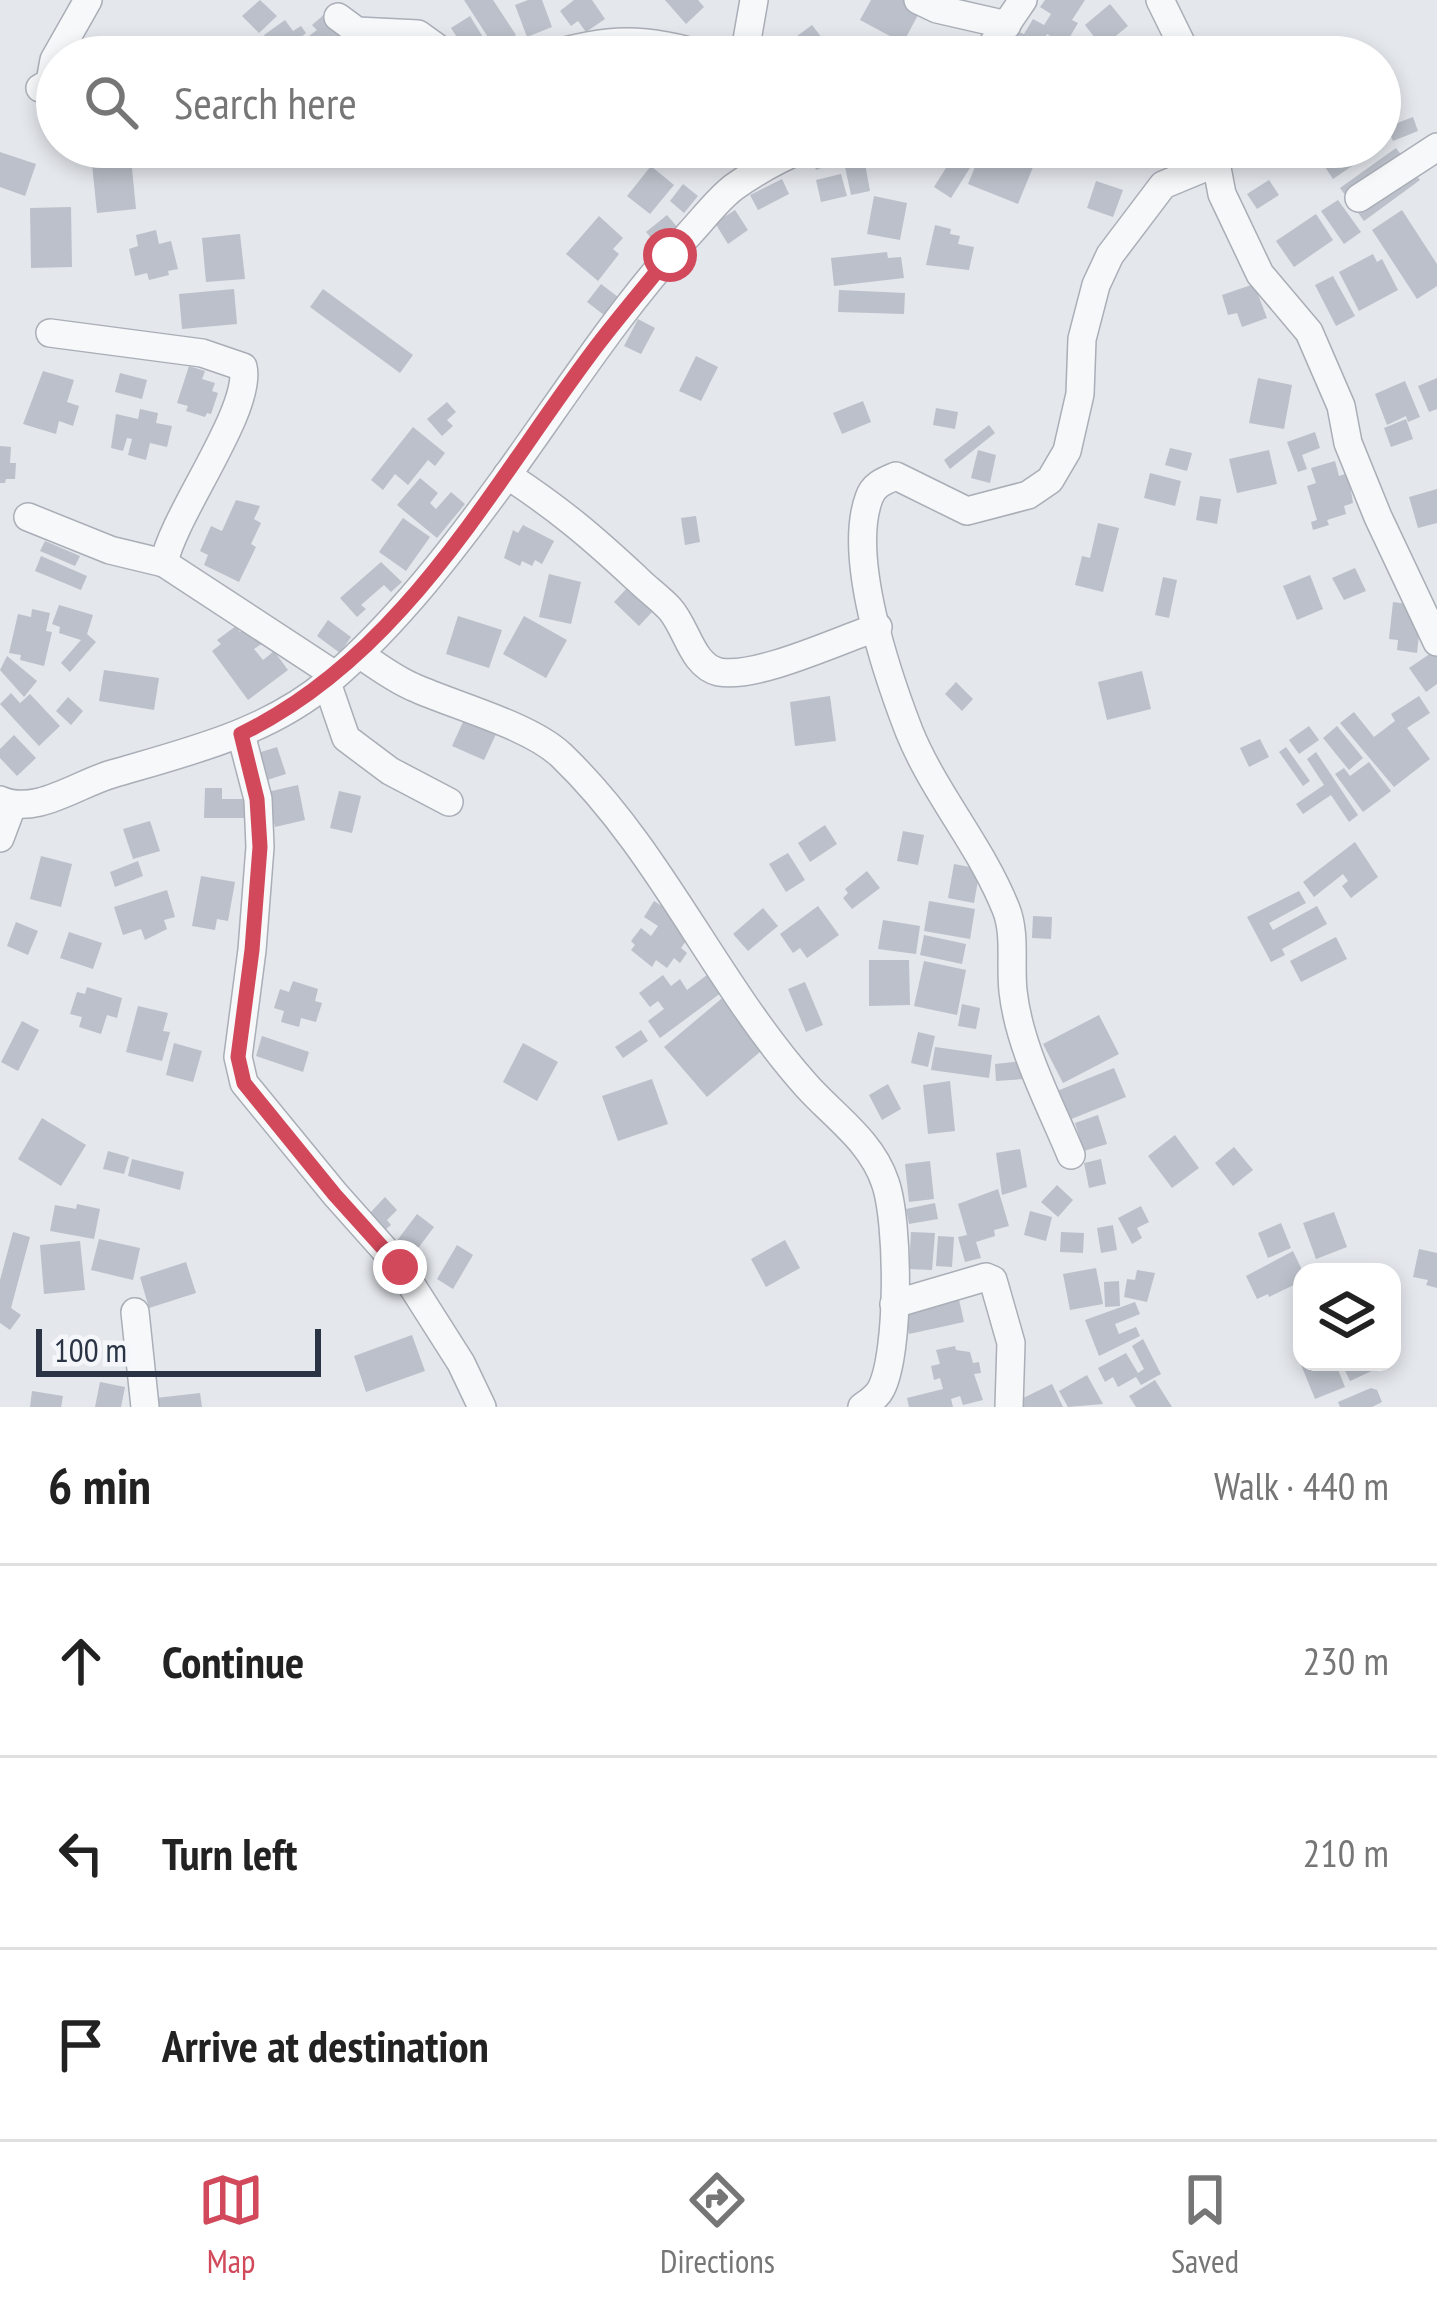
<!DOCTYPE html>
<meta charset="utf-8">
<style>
:root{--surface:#fff;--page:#f6f6f6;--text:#222;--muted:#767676;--line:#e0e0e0;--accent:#d1495b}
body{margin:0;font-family:"PT Sans Narrow",sans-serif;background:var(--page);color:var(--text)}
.controls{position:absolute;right:36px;bottom:36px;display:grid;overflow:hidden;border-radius:24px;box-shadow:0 6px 18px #0003}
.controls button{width:108px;height:108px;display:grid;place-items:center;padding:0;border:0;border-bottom:3px solid var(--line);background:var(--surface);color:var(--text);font:60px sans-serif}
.scale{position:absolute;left:36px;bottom:30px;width:285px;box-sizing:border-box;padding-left:12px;border:6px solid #2b3445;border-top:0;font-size:33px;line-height:42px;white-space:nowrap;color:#2b3445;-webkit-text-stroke:9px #f4f6f9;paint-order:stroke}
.stop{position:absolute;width:36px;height:36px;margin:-27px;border:9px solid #d1495b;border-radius:50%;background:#fff}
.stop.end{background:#d1495b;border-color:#fff;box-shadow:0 3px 12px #0008}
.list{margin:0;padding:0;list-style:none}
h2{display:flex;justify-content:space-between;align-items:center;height:156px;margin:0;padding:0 48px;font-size:51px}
h2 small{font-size:39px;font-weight:400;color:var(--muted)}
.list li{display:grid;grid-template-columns:78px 1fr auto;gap:36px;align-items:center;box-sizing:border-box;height:192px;padding:0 48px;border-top:3px solid var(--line)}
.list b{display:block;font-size:45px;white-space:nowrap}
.list em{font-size:39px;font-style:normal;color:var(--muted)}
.icon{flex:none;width:66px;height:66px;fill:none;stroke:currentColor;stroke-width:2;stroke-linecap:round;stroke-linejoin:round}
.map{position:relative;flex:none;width:1437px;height:1407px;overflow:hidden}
.search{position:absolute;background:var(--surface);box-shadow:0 6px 18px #0003;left:36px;right:36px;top:36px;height:132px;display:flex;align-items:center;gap:30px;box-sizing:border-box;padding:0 42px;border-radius:66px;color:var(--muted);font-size:45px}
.sheet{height:732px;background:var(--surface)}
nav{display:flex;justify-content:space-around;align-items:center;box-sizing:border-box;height:168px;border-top:3px solid var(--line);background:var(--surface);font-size:33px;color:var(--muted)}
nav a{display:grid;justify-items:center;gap:6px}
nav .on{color:var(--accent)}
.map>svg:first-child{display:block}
</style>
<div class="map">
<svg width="1437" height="1407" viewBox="0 0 1437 1407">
<rect width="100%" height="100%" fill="#e4e7ec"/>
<g fill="#bbc0ca">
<path d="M260,0L277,16L259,33L242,16Z"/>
<path d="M464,0H493L516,35L495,48Z"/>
<path d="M528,0H542L552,27L527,37L515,5Z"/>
<path d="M574,0H592L605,19L586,32L578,21L571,26L560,11Z"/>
<path d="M665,0H698L704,7L686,24Z"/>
<path d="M871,0H926L903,43L860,20Z"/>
<path d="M1045,0H1085L1072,20L1078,23L1065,45L1047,34L1041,44L1061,56L1065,49L1083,57H1019L1008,51L1019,32L1024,34L1033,19L1044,25L1051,14L1040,7Z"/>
<path d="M1110,4L1128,26L1102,47L1085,25Z"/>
<path d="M327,12L332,30L338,25L344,32L320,53L309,36L317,30L312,25Z"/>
<path d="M470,16L489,47L476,55L473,51L468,54L451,28Z"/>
<path d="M285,20L293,31L301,26L306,33L300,38L306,46L298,52L290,41L275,51L264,35Z"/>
<path d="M812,25L829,47L825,50L830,57H795L790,50L797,45L793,39Z"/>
<path d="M1124,37L1139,49L1151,41L1162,56L1169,53L1166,48L1191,38L1199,57H1109Z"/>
<path d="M1413,117L1418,131L1393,141L1387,127Z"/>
<path d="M841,147L843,152L827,158L829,165L816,170L811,157L817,155L814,148Z"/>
<path d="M983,147L1033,167L1018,204L968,184Z"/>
<path d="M1347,147H1367L1371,153L1333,179L1323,164Z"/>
<path d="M1396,148L1420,180L1364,221L1340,188Z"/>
<path d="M0,152L36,164L25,196L0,187Z"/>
<path d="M956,152L973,163L951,198L934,187Z"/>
<path d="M859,155L864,158L870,191L851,195L844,162Z"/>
<path d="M131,159L136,209L97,213L92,164Z"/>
<path d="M651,166L674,185L650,214L627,196Z"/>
<path d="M841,174L847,196L821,202L816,180Z"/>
<path d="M782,179L789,194L758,210L750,195Z"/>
<path d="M1269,180L1279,195L1257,209L1247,194Z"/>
<path d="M1096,181L1123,190L1113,217L1087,208Z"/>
<path d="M683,184L698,196L684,213L670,201Z"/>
<path d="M874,196L907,203L900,240L867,234Z"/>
<path d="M1338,200L1361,232L1344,244L1321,211Z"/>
<path d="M71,207L72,267L31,268L30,208Z"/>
<path d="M735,210L748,230L728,244L715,223Z"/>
<path d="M1402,210L1437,264V286L1417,299L1372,230Z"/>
<path d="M1316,214L1333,240L1294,267L1276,241Z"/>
<path d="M667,215L678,228L658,246L646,232Z"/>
<path d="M599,216L623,238L613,249L619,254L598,281L566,254Z"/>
<path d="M935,225L951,229L950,234L960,236L958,244L974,247L969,270L926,265Z"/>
<path d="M156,230L159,244L171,241L178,269L168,271L169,275L149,280L147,273L135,276L129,249L138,246L136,235Z"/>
<path d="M240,234L245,279L206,282L202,238Z"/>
<path d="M887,252L888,258L901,257L904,278L834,286L831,258Z"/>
<path d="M1373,254L1377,262L1382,259L1398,290L1359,311L1339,272Z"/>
<path d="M1333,276L1355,316L1336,326L1315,285Z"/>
<path d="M601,284L618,297L604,315L587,302Z"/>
<path d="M1254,284L1267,318L1242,327L1237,313L1228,315L1222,295Z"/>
<path d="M234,289L237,324L182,329L179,294Z"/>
<path d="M323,289L413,355L400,373L310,307Z"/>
<path d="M839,290L905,293L904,314L838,312Z"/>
<path d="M638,319L655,328L641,354L624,346Z"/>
<path d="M696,356L718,367L701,401L679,391Z"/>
<path d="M189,366L205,371L202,379L215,383L212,391L218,393L211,414L207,413L205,417L186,411L188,406L177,403Z"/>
<path d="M43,371L74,380L67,402L79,406L73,426L59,421L56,434L23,424Z"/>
<path d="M120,373L147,380L142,399L115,392Z"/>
<path d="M1258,378L1292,385L1284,429L1249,423Z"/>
<path d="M1437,378V409L1429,412L1418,386Z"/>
<path d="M1405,381L1420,417L1408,422L1406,416L1387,425L1375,394Z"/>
<path d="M863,401L871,422L842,434L833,413Z"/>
<path d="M447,402L456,412L447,420L453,426L442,436L427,419Z"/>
<path d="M936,408L958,412L955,429L933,425Z"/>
<path d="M140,409L158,413L156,423L172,426L167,447L150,443L146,460L128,455L132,439L127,438L123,451L111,448L116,414L138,419Z"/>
<path d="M1406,419L1413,439L1391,447L1384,428Z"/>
<path d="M989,425L995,433L950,469L944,460Z"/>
<path d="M413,427L445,453L435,466L428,460L408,485L395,474L383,490L371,480Z"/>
<path d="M1315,432L1320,448L1302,455L1307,469L1298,472L1287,442Z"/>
<path d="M0,446L11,447L10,463H16L15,479H6L5,483H0Z"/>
<path d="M1170,448L1192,453L1187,471L1165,465Z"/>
<path d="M978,450L996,455L990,483L971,478Z"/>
<path d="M1269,450L1277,484L1237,493L1229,459Z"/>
<path d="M1335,461L1339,476L1348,473L1353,503L1344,506L1346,514L1327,520L1329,525L1313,530L1311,522L1317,520L1307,486L1316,483L1311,468Z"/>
<path d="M1150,473L1181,481L1175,506L1144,498Z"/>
<path d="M420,478L438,493L430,503L436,509L451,492L465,504L437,538L397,505Z"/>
<path d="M1437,489V523L1418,528L1409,497Z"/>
<path d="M1200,496L1221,499L1217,524L1196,520Z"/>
<path d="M236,500L260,506L254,519L261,523L251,544L256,547L239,582L204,565L208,555L200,551L211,526L222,531Z"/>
<path d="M696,516L700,542L685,545L681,518Z"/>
<path d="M403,518L430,537L406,571L379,552Z"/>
<path d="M1098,523L1119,528L1103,592L1075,585L1082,556L1090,558Z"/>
<path d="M523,525L554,541L542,564L535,560L532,566L522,561L520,566L504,558L513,530L518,533Z"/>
<path d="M45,541L80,556L75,566L40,551Z"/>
<path d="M41,556L87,576L81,590L35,571Z"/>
<path d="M381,562L402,582L391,592L384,585L361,605L366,609L357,617L340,598Z"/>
<path d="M1355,568L1366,591L1344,600L1332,578Z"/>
<path d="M641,573L666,597L639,626L614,602Z"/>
<path d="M549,574L581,582L571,624L539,617Z"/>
<path d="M1310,575L1323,609L1297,620L1283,586Z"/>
<path d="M1163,577L1177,580L1169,618L1155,615Z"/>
<path d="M1393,602L1422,606L1417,653L1397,650L1398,640L1389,639Z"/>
<path d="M59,605L93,615L87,634L96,642L70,672L61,663L81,640L59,633L60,627L52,624Z"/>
<path d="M32,609L50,613L46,631L52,632L44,666L20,660L21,655L9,653L18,614L31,617Z"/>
<path d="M458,616L502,630L489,668L446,654Z"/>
<path d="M524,616L567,640L546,678L503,654Z"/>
<path d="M328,620L351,637L340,653L317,636Z"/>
<path d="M249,625L263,643L254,649L263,660L274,651L288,670L248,700L212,651L221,644L217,640L236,626L240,632Z"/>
<path d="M1437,649V684L1426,692L1409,668Z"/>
<path d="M7,656L37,681L24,697L0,670Z"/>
<path d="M104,670L159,678L154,710L99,701Z"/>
<path d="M1142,671L1151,709L1107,720L1098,682Z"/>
<path d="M956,682L973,699L962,711L945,694Z"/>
<path d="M11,693L20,703L18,705L30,694L60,726L39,746L0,704Z"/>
<path d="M830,696L836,741L795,746L790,702Z"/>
<path d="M1419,696L1430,713L1407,728L1430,759L1394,787L1340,723L1354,712L1374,737L1395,721L1391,714Z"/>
<path d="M68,697L83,711L71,725L56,711Z"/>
<path d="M472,702L504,717L484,760L452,746Z"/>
<path d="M1309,726L1319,740L1299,754L1289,740Z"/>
<path d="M1337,726L1363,758L1349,770L1323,738Z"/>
<path d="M14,735L36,758L17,776L0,758V749Z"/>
<path d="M1260,739L1269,757L1249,767L1240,748Z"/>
<path d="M277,747L286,774L267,780L258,753Z"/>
<path d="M1286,747L1310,781L1303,786L1279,752Z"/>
<path d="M1316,752L1358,815L1349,822L1331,795L1303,814L1296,804L1324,785L1307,759Z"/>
<path d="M1369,762L1391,791L1363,812L1335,774L1344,768L1350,776Z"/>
<path d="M298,785L305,820L275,827L267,792Z"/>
<path d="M205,788H222V799H251V818H204Z"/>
<path d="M339,791L361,796L352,833L330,828Z"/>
<path d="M150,821L160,851L133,859L123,829Z"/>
<path d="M825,825L837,844L810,862L798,843Z"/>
<path d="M903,831L924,835L918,865L897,861Z"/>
<path d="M1355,842L1378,877L1351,898L1342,886L1348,881L1343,874L1314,897L1303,882Z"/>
<path d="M788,853L805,880L786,892L769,864Z"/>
<path d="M41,856L72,864L61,907L30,899Z"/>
<path d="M138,861L143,876L115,887L110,872Z"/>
<path d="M954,864L980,869L974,903L948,898Z"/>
<path d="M867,871L880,888L852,909L843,898L848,893L845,889Z"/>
<path d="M201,876L235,882L228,921L217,919L215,930L192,926Z"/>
<path d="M167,890L175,917L164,920L167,929L145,940L141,929L123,935L114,907Z"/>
<path d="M1299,891L1306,903L1269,923L1273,930L1317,906L1327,924L1282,949L1285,955L1271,962L1247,917Z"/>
<path d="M654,901L683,920L691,934L681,948L687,953L680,963L674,958L667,968L656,960L652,967L631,950L635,945L631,941L641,928L651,936L658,926L644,917Z"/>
<path d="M929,901L975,909L970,939L924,931Z"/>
<path d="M818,906L839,935L807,958L800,948L793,953L780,934Z"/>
<path d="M763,908L778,926L748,951L733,934Z"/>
<path d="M1033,916L1052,917L1051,939L1032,938Z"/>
<path d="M883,920L920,926L916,954L878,949Z"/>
<path d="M16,922L38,931L28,955L7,946Z"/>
<path d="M69,932L102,943L93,969L60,958Z"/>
<path d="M924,935L966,944L962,964L920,955Z"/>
<path d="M1336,937L1347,959L1301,982L1290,961Z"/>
<path d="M869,960H909L910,1005L869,1006Z"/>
<path d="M924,961L966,970L957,1015L914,1006Z"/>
<path d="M715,969L729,987L660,1038L648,1021L664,1009L658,1001L650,1007L639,993L663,975L671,986L680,979L687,990Z"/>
<path d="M293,981L318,989L315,1001L322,1003L316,1022L301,1018L299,1027L281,1022L284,1011L274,1008L280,989L289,992Z"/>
<path d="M805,982L823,1025L806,1032L788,989Z"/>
<path d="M739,984L781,1034L707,1097L664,1047Z"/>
<path d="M87,987L122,998L117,1018L107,1015L101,1034L79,1027L82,1017L70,1014L77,992L85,994Z"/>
<path d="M962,1004L980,1008L976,1029L958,1026Z"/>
<path d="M138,1006L168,1013L163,1031L170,1032L162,1061L126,1052Z"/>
<path d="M1099,1015L1119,1054L1063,1083L1043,1044Z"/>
<path d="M22,1021L39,1030L18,1071L1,1062Z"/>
<path d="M641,1030L648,1041L623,1058L615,1047Z"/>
<path d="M918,1032L935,1036L928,1067L911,1063Z"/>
<path d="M262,1036L309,1052L303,1072L256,1056Z"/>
<path d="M174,1043L202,1051L193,1082L166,1075Z"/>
<path d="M523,1043L558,1062L537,1101L503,1082Z"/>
<path d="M935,1047L992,1055L989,1078L931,1070Z"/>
<path d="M1024,1061L1025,1079L996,1081L995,1064Z"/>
<path d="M1114,1068L1126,1097L1069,1120L1057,1091Z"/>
<path d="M652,1079L668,1124L618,1141L602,1096Z"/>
<path d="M950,1081L955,1131L928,1134L923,1085Z"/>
<path d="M888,1084L901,1109L882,1120L869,1095Z"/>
<path d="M1098,1115L1107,1144L1084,1151L1075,1123Z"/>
<path d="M42,1118L86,1145L61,1186L18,1159Z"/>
<path d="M1175,1135L1199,1168L1172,1188L1148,1156Z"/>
<path d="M1234,1147L1253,1170L1233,1186L1215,1163Z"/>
<path d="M1020,1149L1027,1187L1002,1195L996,1153Z"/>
<path d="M108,1151L129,1157L124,1174L103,1169Z"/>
<path d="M132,1159L184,1172L180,1190L128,1176Z"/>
<path d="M1101,1159L1106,1184L1089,1188L1084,1163Z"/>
<path d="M930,1161L934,1199L909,1202L905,1164Z"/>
<path d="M1057,1185L1073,1200L1058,1217L1041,1202Z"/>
<path d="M998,1189L1009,1226L994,1230L995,1236L976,1242L981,1258L965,1262L958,1237L967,1235L958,1204Z"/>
<path d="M385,1197L397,1210L387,1220L391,1225L385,1230L369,1214Z"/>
<path d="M935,1203L938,1219L909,1224L906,1209Z"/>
<path d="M77,1204L100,1209L94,1239L50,1231L55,1205L76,1209Z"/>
<path d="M1141,1206L1149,1222L1137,1228L1142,1238L1132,1244L1118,1218Z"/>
<path d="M1030,1211L1052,1217L1046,1241L1024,1235Z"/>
<path d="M1334,1212L1347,1247L1316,1259L1303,1223Z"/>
<path d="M417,1214L434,1227L410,1259L393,1246Z"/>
<path d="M1281,1223L1291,1248L1268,1258L1258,1233Z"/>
<path d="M1113,1225L1117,1250L1101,1253L1097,1228Z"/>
<path d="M13,1232L30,1237L11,1308L21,1315L10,1330L0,1323V1280Z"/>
<path d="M911,1232L935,1233L932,1270L909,1269Z"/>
<path d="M1061,1232L1084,1233L1083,1253L1060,1252Z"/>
<path d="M938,1236L954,1237L952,1267L936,1266Z"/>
<path d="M99,1239L140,1248L133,1280L91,1270Z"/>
<path d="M785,1240L800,1268L766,1287L751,1259Z"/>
<path d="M80,1241L85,1290L44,1294L40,1245Z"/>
<path d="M457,1245L473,1255L453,1289L437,1279Z"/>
<path d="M1419,1249L1437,1253V1288L1426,1285L1428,1280L1413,1277Z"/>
<path d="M1293,1251L1302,1270V1281L1269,1297L1268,1294L1257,1299L1246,1276Z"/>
<path d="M186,1262L196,1293L149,1308L140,1277Z"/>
<path d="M1096,1268L1103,1304L1070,1310L1063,1274Z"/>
<path d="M1137,1270L1155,1273L1147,1302L1124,1297L1127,1279L1135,1280Z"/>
<path d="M1119,1281L1120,1306L1105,1307L1104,1282Z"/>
<path d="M956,1286L964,1322L909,1334L901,1298Z"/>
<path d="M1135,1302L1140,1314L1115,1324L1119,1334L1136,1327L1140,1336L1099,1356L1085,1320Z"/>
<path d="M412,1335L425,1371L366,1392L354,1356Z"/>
<path d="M1143,1339L1161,1374L1141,1385L1136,1377L1118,1387L1113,1377L1105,1382L1098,1368L1126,1353L1138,1373L1144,1369L1132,1346Z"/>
<path d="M955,1346L956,1350L970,1352L973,1363L979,1362L981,1373L974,1374L983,1400L963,1405L960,1396L951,1399L953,1407H909L907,1398L943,1389L940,1378L934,1380L931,1366L940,1364L936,1350Z"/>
<path d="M1302,1347V1362H1335L1345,1387L1315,1399L1295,1350Z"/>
<path d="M1341,1362H1373L1376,1369L1350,1381Z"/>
<path d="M1087,1375L1103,1404L1068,1407L1059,1391Z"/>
<path d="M1155,1380L1172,1407H1136L1129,1396Z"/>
<path d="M100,1382L125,1387L121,1407H95Z"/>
<path d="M1052,1384L1063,1407H1019L1017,1401Z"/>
<path d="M1371,1388L1377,1390L1382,1402L1372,1407H1340L1338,1402Z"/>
<path d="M32,1391L63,1396L61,1407H30Z"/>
<path d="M200,1393L202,1407H157L156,1398Z"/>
</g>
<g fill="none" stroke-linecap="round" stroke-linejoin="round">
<g stroke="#a9aeb7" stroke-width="30">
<g id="minor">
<path d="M918,0L937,9L1007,25"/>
<path d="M1160,0L1188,57"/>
<path d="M338,17L357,31L418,34L450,57"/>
<path d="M543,57C607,38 645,36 709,57"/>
<path d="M744,57L754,0"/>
<path d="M984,57L1023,0"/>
<path d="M40,88L50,82L54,60L88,0"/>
<path d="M1213,147L1222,194L1260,274L1309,332L1341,406L1348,443L1378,517L1437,642"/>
<path d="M1359,198L1437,147"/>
<path d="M50,333L202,353L243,367C253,409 173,515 164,563"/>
<path d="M507,475C558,508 592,537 636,578C647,589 660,598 670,609C687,628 692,666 719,672C757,679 839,640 878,627"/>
<path d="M28,517L110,550L164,563L335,675"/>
<path d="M359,654C376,665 394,679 413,687C455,706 529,725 561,755C661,851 714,981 805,1084C832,1115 871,1140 885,1182C899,1220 900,1353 881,1389C877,1397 869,1402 862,1407"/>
<path d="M327,683L346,738L390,771L449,802"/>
<path d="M241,734L258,799L260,847L252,950L238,1057L244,1083L335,1194L400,1267L461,1363L482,1407"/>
<path d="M0,800C36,816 77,784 112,774C187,752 268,733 329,681C398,622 455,547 508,474C567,392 621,307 690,233C704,218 718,199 734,187C756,171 781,158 806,147"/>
<path d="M0,838L12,806"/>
<path d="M1071,1155C1050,1104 1019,1047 1013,991C1010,964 1016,934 1006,909C981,846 934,793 909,731C887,674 847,557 869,498C873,485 884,481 896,476L967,511L1028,495L1050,480L1067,451L1080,394L1082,339L1096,285L1110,255L1163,185L1216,163"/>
<path d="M894,1304L986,1277L993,1280L1011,1343L1009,1407"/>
<path d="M135,1312L145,1407"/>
</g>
</g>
<use href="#minor" stroke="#f7f8fa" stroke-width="27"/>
</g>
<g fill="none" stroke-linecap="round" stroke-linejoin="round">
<path stroke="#d1495b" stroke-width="15" d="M400,1267L335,1195L244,1083L238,1057L252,950L260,847L257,799L241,734C402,656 487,493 590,355C615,321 644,288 670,255"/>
</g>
</svg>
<div class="controls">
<button><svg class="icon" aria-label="layers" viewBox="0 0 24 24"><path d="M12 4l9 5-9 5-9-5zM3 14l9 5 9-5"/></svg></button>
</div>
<div class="scale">100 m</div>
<div class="stop" style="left:670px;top:255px"></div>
<div class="stop end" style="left:400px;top:1267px"></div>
<div class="search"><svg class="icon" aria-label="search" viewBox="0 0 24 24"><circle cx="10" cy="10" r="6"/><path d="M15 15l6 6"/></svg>Search here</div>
</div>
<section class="sheet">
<h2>6 min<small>Walk · 440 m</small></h2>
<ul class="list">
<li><svg class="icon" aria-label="ahead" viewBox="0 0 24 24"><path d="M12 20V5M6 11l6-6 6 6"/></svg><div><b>Continue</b></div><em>230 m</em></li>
<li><svg class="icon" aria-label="left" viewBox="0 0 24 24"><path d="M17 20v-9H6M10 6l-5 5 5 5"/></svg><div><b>Turn left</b></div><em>210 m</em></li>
<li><svg class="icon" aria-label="arrive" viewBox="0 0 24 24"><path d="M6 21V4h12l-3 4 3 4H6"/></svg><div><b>Arrive at destination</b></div></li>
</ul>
</section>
<nav>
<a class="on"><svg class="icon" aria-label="map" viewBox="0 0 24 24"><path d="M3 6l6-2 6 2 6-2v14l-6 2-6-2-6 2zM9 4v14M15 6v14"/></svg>Map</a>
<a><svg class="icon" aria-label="directions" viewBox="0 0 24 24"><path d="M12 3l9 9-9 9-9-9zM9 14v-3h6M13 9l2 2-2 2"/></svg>Directions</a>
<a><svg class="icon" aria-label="saved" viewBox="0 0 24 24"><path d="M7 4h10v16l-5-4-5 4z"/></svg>Saved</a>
</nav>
